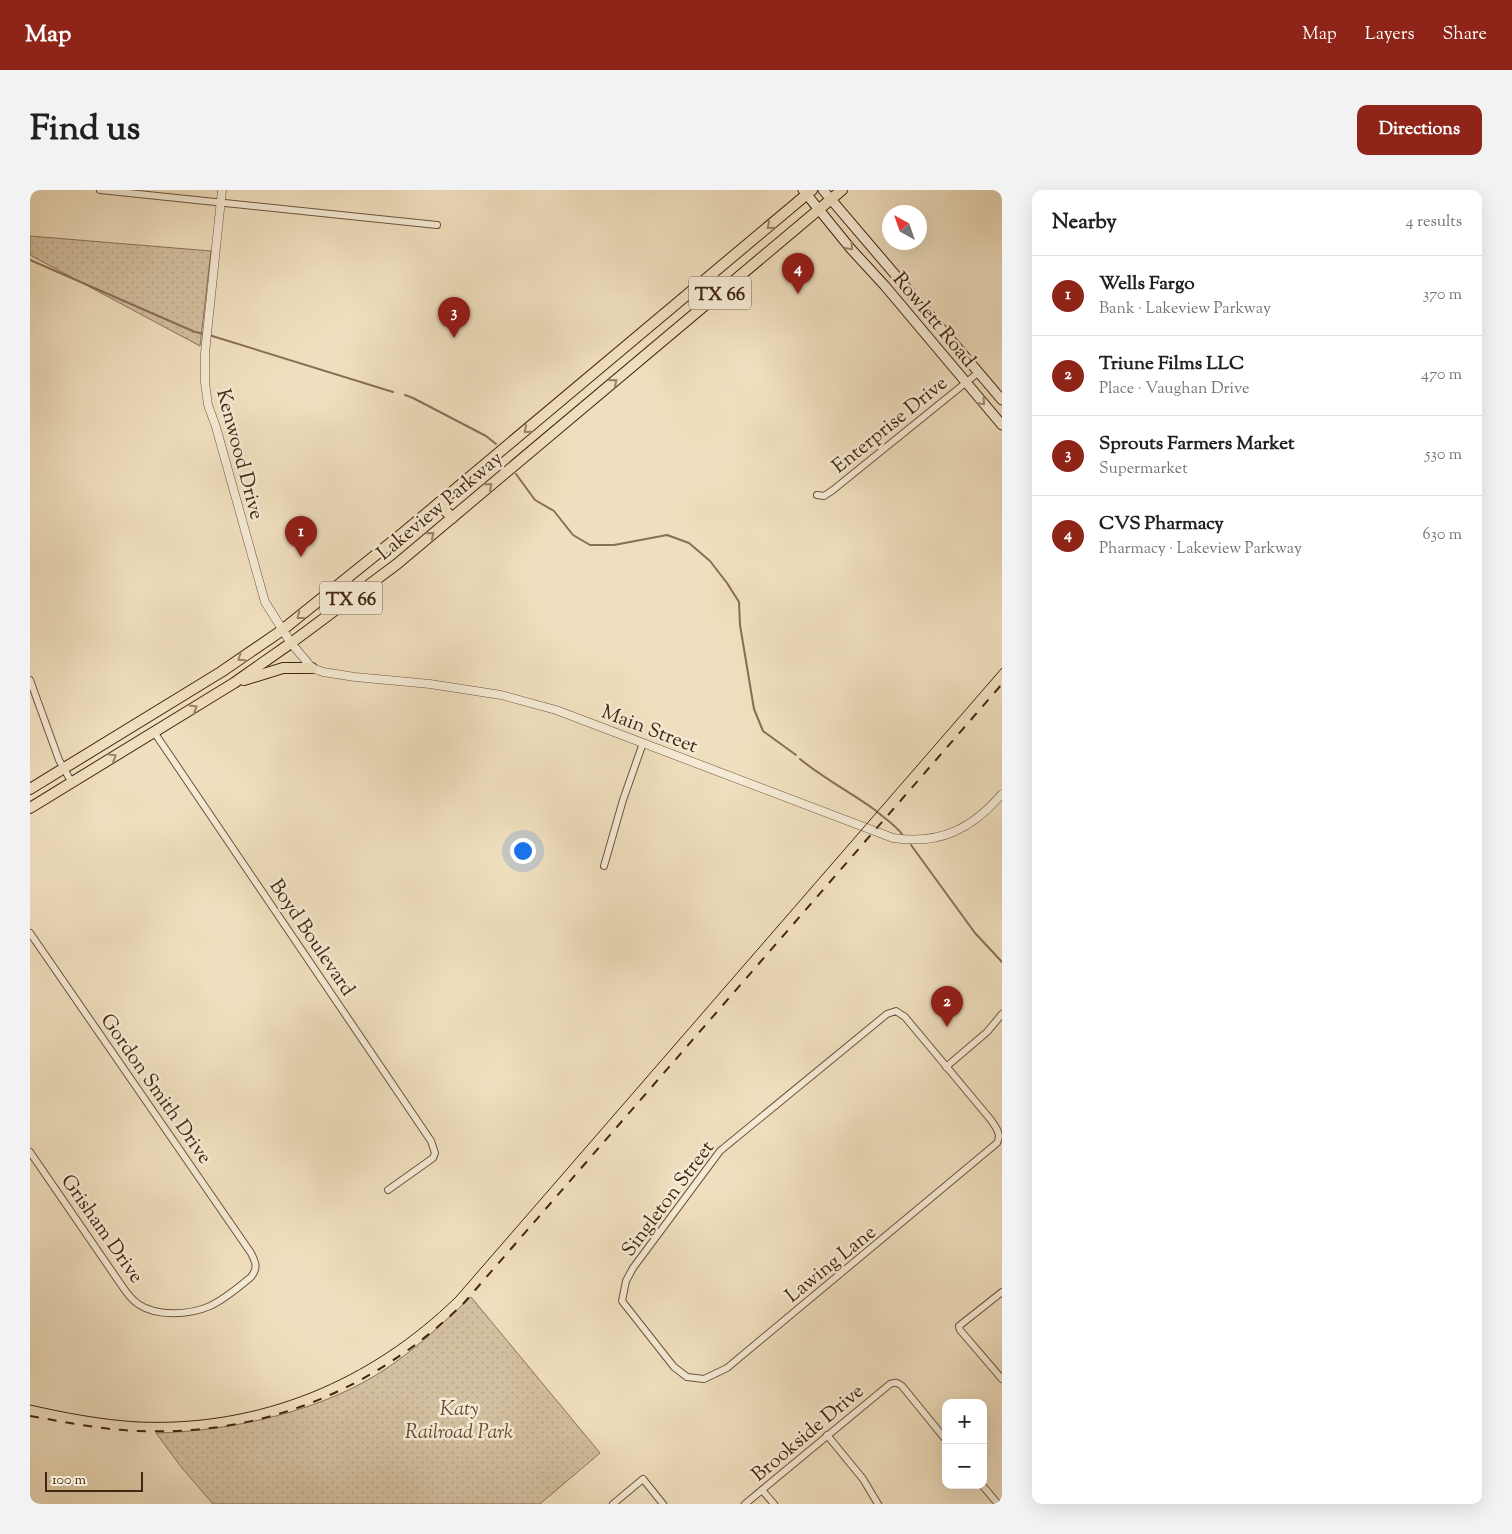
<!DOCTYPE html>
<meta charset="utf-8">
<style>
:root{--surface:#fff;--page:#f2f2f2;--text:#202124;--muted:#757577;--line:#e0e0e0;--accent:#8f2418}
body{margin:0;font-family:"Sorts Mill Goudy",serif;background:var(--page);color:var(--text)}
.controls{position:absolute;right:15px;bottom:15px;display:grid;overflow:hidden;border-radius:10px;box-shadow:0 5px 20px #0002}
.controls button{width:45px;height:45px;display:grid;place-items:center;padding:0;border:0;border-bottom:1px solid var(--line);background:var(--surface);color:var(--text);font:25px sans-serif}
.compass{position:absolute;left:852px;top:15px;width:45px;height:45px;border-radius:50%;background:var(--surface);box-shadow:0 5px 20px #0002;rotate:320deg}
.scale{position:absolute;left:15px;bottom:12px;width:98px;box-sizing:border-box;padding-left:5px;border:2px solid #43260f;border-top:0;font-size:14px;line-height:18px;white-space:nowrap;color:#43260f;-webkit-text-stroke:4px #f5ead5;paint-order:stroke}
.you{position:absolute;left:492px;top:660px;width:18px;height:18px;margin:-12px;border:4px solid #fff;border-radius:50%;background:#1a73e8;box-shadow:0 0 0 8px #1a73e833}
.badge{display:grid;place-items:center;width:32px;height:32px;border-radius:50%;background:var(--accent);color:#fff;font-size:16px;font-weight:700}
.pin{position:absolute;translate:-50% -41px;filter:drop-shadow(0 1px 2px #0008)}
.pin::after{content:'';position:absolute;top:26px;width:18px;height:15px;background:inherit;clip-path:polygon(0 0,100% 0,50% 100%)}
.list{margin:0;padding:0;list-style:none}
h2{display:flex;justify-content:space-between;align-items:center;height:65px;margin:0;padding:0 20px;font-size:21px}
h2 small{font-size:16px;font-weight:400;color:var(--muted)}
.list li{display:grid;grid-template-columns:32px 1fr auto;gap:15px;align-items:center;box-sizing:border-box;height:80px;padding:0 20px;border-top:1px solid var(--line)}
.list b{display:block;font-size:19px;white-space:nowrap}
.list p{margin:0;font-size:16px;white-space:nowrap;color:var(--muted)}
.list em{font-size:16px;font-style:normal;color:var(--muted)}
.map{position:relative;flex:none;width:972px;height:1314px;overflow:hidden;border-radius:10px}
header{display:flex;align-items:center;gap:30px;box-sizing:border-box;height:70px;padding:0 25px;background:var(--accent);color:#fff}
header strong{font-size:24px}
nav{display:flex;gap:28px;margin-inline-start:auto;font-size:18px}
.intro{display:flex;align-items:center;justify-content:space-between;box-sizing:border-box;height:120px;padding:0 30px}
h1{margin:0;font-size:35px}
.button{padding:12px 22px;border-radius:10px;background:var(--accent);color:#fff;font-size:18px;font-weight:700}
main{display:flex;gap:30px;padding:0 30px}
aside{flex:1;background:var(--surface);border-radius:10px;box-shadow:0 5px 20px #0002}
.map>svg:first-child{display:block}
</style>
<header>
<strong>Map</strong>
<nav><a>Map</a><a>Layers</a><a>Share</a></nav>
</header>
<div class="intro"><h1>Find us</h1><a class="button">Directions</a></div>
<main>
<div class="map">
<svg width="972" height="1314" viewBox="0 0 972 1314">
<defs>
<pattern id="grass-dots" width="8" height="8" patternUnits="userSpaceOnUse" patternTransform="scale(1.25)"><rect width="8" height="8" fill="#d3c0a0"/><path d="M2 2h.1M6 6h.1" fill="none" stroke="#b6a589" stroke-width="1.8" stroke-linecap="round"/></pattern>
</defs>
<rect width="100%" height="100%" fill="#f0dfbe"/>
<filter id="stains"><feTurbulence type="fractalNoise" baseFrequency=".004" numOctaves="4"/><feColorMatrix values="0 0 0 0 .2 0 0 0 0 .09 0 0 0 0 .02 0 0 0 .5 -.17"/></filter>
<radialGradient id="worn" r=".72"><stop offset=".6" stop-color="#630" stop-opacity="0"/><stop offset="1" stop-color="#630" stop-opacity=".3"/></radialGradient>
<g fill="url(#grass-dots)" stroke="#8b7358">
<path d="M0,46L181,61L170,156L0,65Z"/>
<path d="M441,1107L570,1263L510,1314H183L152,1278L126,1243C202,1241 294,1221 357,1178C388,1157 414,1132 441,1107Z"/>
</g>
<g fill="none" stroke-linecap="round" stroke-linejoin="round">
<g stroke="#876f54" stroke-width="2">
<path d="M0,70L165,142L175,144"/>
<path d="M179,145L363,202"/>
<path d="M375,205L383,208L456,246L466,254"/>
<path d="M486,284L505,310L524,321L543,345L560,355H584L637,345L659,353L680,371L697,393L709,412L710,435L724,519L733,541L766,565"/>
<path d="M770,569C793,588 820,602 845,620C854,628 864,634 872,644"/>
<path d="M881,655L945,743L972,772"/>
</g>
<g stroke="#6e543b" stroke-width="8">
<g id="minor">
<path d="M70,0L407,35"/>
<path d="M787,305L794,306L803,300L949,182"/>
<path d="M0,490L29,570L42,593"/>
<path d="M124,542L401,951L405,963L403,968L358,1000"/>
<path d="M574,676L593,610L613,553"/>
<path d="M0,743L221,1063C226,1073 228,1078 221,1087C209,1097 195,1109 180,1116C160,1125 127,1127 108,1114C101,1109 96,1102 92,1096L0,962"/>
<path d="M866,821L875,827L961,930C966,938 972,944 967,953L697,1178L674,1189L657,1187L644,1177L592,1111L596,1091L603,1078L690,961L857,824Z"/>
<path d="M916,877L957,842L972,824"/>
<path d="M972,1102L929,1136L930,1140L972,1189"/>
<path d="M797,1245L833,1289L848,1314"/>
<path d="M952,1295L968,1314"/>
<path d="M732,1300L744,1314"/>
<path d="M583,1314L613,1289L633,1314"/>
<path d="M715,1314L860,1194C865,1192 867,1192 872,1196L916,1250"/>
</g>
</g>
<g stroke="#6e543b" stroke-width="9">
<path id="tertiary" d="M192,0L175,163V192L178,215L186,237L235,412L261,453L282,478L293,482L325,487L400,494L471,505L526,520L863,648C910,655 942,639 972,604"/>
</g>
<g stroke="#43260f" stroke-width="11">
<g id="secondary">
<path d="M773,0L821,59L855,96L972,235"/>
<path d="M793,0L972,210"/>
</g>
</g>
<g stroke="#43260f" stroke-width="12">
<g id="primary">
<path d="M409,313L422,328"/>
<path d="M214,490L253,478H282"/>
<path d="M0,599L191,482L251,441L373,343L782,0"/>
<path d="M0,618L204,493L261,453L367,374L812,0"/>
</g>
</g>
<use href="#minor" stroke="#f5ead5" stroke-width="6"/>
<use href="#tertiary" stroke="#f5ead5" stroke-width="8"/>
<use href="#secondary" stroke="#f5ead5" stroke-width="9"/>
<use href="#primary" stroke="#f0dfbe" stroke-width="10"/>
<path stroke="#43260f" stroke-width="1" d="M0,1215C36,1223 72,1230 109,1232C230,1237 340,1191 426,1107L972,478"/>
<path stroke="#43260f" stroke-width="2" stroke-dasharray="9 9" stroke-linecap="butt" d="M0,1226C36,1232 72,1240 109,1241C233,1246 344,1200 433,1114L972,494"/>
</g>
<defs><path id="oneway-chevron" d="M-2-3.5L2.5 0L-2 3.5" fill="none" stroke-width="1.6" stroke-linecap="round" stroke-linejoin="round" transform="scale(1.25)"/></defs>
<g stroke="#9a8266">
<use href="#oneway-chevron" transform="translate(740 36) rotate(140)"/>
<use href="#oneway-chevron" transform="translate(584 192) rotate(-40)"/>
<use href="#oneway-chevron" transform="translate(497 240) rotate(140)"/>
<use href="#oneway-chevron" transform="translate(459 296) rotate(-40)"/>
<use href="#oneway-chevron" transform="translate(401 345) rotate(-40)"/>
<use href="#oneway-chevron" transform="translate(270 426) rotate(142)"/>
<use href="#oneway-chevron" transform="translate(211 468) rotate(146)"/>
<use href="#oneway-chevron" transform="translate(164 518) rotate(-31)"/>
<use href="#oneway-chevron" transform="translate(83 567) rotate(-32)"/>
</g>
<g stroke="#9c8872">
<use href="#oneway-chevron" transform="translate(820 57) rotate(49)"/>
<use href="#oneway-chevron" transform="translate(952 212) rotate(50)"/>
</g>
<g text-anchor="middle" stroke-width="5" stroke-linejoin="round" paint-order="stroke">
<g fill="#f5ead5" stroke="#78614a" stroke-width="1">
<rect x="659" y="86.5" width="62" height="33" rx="4"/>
<rect x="290" y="391.5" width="62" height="33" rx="4"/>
</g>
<g font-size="19" font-weight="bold" fill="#43260f">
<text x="690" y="110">TX 66</text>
<text x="321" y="415">TX 66</text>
</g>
<g font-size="20" fill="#43260f" stroke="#f5ead5">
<text transform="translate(905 129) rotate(50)" y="7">Rowlett Road</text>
<text transform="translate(859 234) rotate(-39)" y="7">Enterprise Drive</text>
<text transform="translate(211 264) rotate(75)" y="7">Kenwood Drive</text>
<text transform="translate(409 315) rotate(-40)" y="7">Lakeview Parkway</text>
<text transform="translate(620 538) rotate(21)" y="7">Main Street</text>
<text transform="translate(283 747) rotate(56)" y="7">Boyd Boulevard</text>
<text transform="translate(127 898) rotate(55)" y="7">Gordon Smith Drive</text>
<text transform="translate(637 1008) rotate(-53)" y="7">Singleton Street</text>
<text transform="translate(73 1038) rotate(55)" y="7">Grisham Drive</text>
<text transform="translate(800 1073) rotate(-39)" y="7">Lawing Lane</text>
<text transform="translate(777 1242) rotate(-40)" y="7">Brookside Drive</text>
</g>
<g font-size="20" font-style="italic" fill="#674c33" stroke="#f5ead5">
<text x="429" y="1225">Katy<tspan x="429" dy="23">Railroad Park</tspan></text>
</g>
</g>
<rect width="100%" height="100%" filter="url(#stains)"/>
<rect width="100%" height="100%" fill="url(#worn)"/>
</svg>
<div class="controls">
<button>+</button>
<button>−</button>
</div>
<svg class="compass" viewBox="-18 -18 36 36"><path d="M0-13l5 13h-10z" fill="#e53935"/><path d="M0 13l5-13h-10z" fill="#757577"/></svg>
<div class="scale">100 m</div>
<div class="you"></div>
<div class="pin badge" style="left:271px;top:367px">1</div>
<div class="pin badge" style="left:917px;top:837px">2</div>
<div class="pin badge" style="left:424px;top:148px">3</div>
<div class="pin badge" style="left:768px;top:104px">4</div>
</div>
<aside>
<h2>Nearby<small>4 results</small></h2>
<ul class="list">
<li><span class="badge">1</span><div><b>Wells Fargo</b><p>Bank · Lakeview Parkway</p></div><em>370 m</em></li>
<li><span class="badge">2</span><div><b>Triune Films LLC</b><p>Place · Vaughan Drive</p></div><em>470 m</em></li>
<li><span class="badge">3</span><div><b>Sprouts Farmers Market</b><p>Supermarket</p></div><em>530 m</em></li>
<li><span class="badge">4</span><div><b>CVS Pharmacy</b><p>Pharmacy · Lakeview Parkway</p></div><em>630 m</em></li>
</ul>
</aside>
</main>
